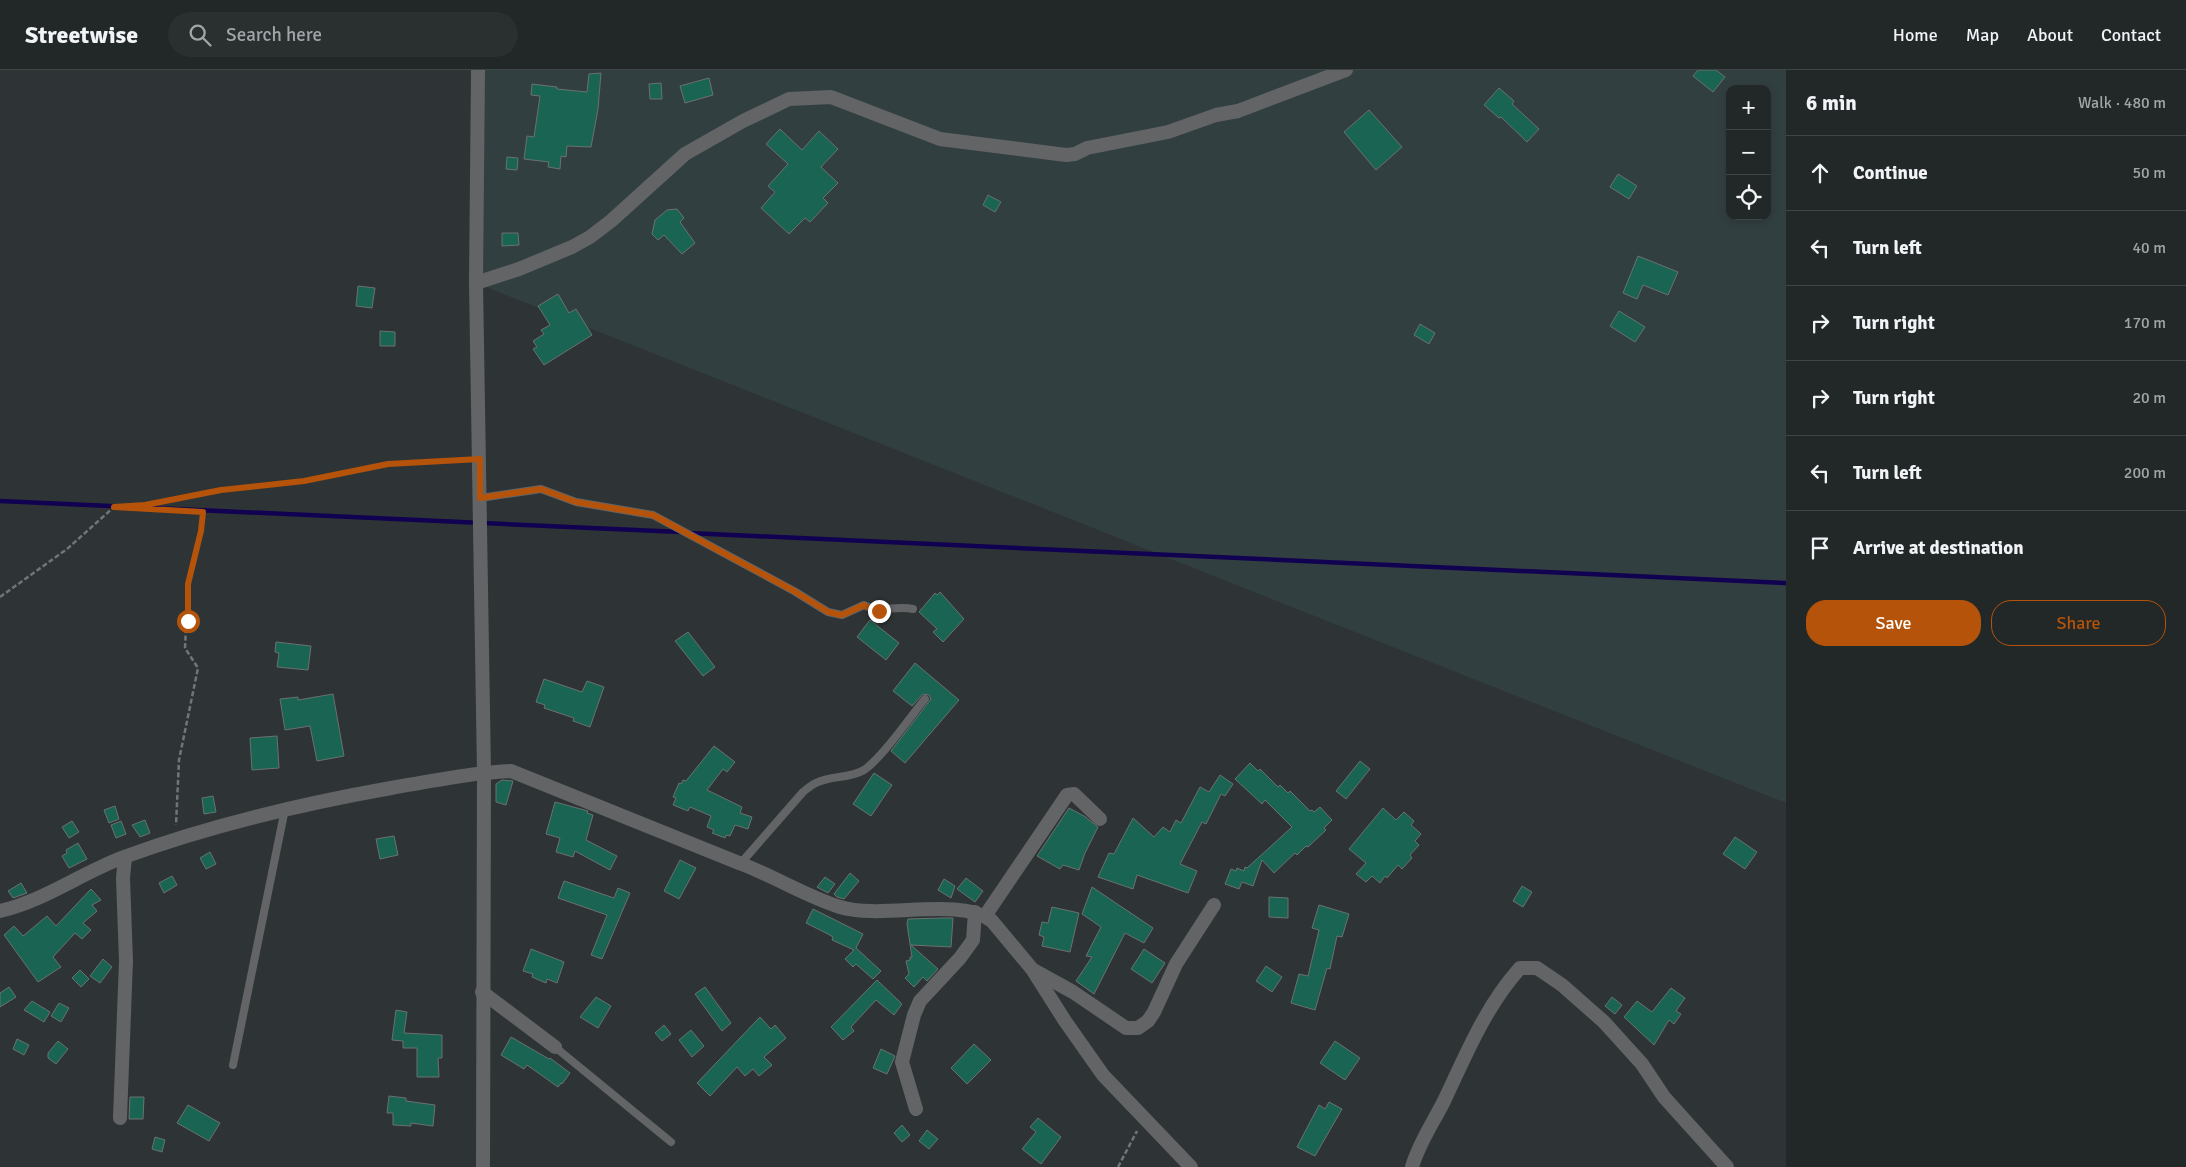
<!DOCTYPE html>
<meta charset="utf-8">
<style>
:root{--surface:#222728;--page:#2a2f30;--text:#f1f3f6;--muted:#a2a5a8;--line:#3f4445;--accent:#b45309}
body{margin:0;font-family:Signika,sans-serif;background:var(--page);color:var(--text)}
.controls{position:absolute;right:15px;top:15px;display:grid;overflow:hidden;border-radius:10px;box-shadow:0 2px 8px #0003}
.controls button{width:45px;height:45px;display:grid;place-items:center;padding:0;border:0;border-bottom:1px solid var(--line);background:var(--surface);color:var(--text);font:25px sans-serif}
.stop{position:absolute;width:15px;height:15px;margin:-11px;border:4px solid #b45309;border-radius:50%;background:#fff}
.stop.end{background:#b45309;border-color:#fff;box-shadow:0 1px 5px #0008}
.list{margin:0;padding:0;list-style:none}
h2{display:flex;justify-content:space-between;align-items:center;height:65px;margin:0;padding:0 20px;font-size:21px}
h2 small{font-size:16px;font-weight:400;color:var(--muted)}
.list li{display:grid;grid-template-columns:32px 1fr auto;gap:15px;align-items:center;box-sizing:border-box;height:75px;padding:0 20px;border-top:1px solid var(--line)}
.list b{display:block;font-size:19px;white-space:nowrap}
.list em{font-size:16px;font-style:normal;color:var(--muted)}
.actions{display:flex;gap:10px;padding:15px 20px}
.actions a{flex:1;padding:11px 0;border:1px solid var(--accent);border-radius:20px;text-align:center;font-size:18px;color:var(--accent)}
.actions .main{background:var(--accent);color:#fff}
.icon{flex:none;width:28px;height:28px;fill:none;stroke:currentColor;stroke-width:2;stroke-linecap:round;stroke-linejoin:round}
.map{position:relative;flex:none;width:1786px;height:1097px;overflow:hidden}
header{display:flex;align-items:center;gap:30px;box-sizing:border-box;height:70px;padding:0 25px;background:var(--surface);border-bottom:1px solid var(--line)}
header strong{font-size:24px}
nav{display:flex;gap:28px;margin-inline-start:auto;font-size:18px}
.search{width:350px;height:45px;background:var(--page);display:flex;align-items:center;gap:12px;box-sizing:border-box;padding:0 18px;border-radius:28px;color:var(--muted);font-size:19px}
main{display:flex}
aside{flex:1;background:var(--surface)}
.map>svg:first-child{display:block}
</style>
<header>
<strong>Streetwise</strong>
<div class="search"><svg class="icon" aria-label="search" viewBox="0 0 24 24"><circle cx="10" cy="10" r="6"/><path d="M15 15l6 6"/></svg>Search here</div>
<nav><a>Home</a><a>Map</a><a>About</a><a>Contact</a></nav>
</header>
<main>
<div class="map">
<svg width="1786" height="1097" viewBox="0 0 1786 1097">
<rect width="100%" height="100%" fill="#2e3435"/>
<path fill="#323f41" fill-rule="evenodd" d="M476,0H1786V733L476,213ZM1730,19H1767V146H1730Z"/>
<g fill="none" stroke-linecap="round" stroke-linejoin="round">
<g stroke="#110151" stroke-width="4.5">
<path d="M0,431L680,462"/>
<path d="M688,463L1786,513"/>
</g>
</g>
<g fill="#1a6453" stroke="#6b716f">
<path d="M1698,0H1716L1725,7L1713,22L1693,6Z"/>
<path d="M601,3L598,39L591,77L567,76L566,87L561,86L560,99L548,97L549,92L524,89L527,66L534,67L540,26L531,25L532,14L557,17V19L587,22L589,4Z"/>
<path d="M709,8L713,25L685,33L680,16Z"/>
<path d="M661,13L662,29H650L649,14Z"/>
<path d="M1499,18L1514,31L1512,34L1539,59L1527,72L1501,47L1499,48L1484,35Z"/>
<path d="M1369,40L1402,77L1376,100L1344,62Z"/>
<path d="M780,59L802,80L819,61L838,79L821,97L838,113L823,128L828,133L810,152L805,148L789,164L761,138L775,122L768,116L788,94L766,74Z"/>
<path d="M507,87L518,88L517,100L506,99Z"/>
<path d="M1618,104L1637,116L1629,129L1610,117Z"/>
<path d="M988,125L1001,132L995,142L983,135Z"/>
<path d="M677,139L684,148L680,152L695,173L682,184L664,165L658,170L652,164L655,150L667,140Z"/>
<path d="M502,163H518L519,175L502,176Z"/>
<path d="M1638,186L1678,202L1668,225L1643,215L1637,229L1623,223Z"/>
<path d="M358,216L375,218L372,238L356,236Z"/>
<path d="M558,224L569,243L576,239L592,265L544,295L533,279L537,277L533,271L544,264L541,260L550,255L538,236Z"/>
<path d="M1619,241L1645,257L1635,272L1610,256Z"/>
<path d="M1420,254L1435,263L1429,274L1414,265Z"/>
<path d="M380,261L395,262V276H380Z"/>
<path d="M940,522L964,549L943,572L933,562L937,559L919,542L935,523L937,525Z"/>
<path d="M870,550L899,573L886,590L857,567Z"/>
<path d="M688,562L715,597L703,606L675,571Z"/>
<path d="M276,572L311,576L308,600L277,597L279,583L275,582Z"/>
<path d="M915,593L959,630L905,693L891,681L931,629L929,625L923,624L912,636L893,621Z"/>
<path d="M544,609L582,622L587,611L604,617L590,657L573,651L574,648L544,638L545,635L536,632Z"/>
<path d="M333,624L344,686L317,691L310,656L285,660L280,629L298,627V630Z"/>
<path d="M277,666L279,698L252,700L250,668Z"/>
<path d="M714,676L735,692L727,702L723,699L707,720L742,737L740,743L752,747L748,759L735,755L730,766L726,765L725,768L712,763L714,760L707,757L711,746L690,737L688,741L673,735L676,728L673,727L679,713L681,714L683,710L686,711Z"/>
<path d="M1360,691L1370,699L1346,729L1336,721Z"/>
<path d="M1250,693L1258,701L1260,699L1278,717L1280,715L1288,723L1290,721L1310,741L1312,740L1314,742L1320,737L1332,750L1324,758L1326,760L1308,777L1306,776L1297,785L1295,783L1274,803L1262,790L1253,816L1242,812L1239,819L1225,814L1231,799L1236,801L1237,798L1244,801L1245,797L1247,798L1292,757L1265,730L1262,734L1235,709Z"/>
<path d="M874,703L892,715L871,746L853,734Z"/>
<path d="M1220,705L1233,714L1225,726L1221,724L1206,754L1202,752L1180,794L1197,801L1188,823L1137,805L1133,819L1098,807L1109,783L1114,784L1133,748L1154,767L1163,757L1170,762L1176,750L1181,753L1200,717L1209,722Z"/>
<path d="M502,710L513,711L506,735L496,732V714Z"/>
<path d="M213,726L216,742L204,744L202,728Z"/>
<path d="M555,732L588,741L587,743L593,745L586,770L617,786L610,800L575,781L573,787L556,782L560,768L546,764Z"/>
<path d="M115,736L119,749L109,753L104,740Z"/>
<path d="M1069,738L1084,746L1098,757L1085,783L1079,800L1063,795L1060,799L1037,786Z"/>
<path d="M1383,738L1396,750L1404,742L1414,751L1411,755L1421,764L1415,771L1419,775L1410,785L1412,788L1402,799L1398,795L1387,808L1385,806L1380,813L1372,806L1366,812L1356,804L1366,793L1349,779Z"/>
<path d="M145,750L150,763L140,767L132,755Z"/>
<path d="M72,751L79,762L69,768L62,757Z"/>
<path d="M121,751L126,764L116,768L111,755Z"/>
<path d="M394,766L398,785L380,789L376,769Z"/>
<path d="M1735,767L1757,782L1745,799L1723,784Z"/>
<path d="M78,773L87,789L69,798L62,786L67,783L66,780Z"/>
<path d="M210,782L216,794L206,799L200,788Z"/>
<path d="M680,790L696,798L679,829L664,821Z"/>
<path d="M850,803L859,811L844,829L837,827L834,824Z"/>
<path d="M172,806L177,815L164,823L159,813Z"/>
<path d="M825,807L835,814L828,823L817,817Z"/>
<path d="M966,808L983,821L975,832L957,819Z"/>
<path d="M944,809L955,816L951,828L938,820Z"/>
<path d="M564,811L614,828L618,818L630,823L602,889L591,885L607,845L558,828Z"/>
<path d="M21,813L27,823L13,828L8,821Z"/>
<path d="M1522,816L1532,822L1523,837L1513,831Z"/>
<path d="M1092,817L1153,858L1144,873L1125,863L1094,924L1076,911L1092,887L1086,886L1101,857L1082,844Z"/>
<path d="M91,819L101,830L92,835L97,841L83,853L91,860L82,869L75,863L53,887L61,897L38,912L4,865L14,856L23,866L47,846L56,856Z"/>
<path d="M1269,827L1288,828V848L1269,847Z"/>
<path d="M1319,835L1349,844L1342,867L1337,866L1330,899L1327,898L1315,940L1291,933L1299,904L1308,906L1319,860L1312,858Z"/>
<path d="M1052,837L1079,843L1070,882L1042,876L1044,867L1039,865L1042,852L1048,853Z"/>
<path d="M813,839L863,864L856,878L881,901L873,909L856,894L853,897L845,889L854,880L832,870L833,867L828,864L806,853Z"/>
<path d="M940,848H953L951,877L911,875L938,899L927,911L923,907L914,917L905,908L909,904L906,891L910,890V887H912L907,854L908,849Z"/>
<path d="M531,879L564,892L557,913L547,909L546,913L532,907L533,904L523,901Z"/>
<path d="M1144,879L1165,893L1152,913L1131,899Z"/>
<path d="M103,889L112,897L100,913L90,906Z"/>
<path d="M1266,896L1282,907L1272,922L1256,911Z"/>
<path d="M80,900L89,909L81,917L72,908Z"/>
<path d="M877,910L902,934L894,945L876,930L851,957L854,961L843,970L831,957Z"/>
<path d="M9,917L16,927L0,937V923Z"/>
<path d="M705,917L731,953L722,961L695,924Z"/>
<path d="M1671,918L1685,928L1676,941L1681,944L1674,954L1669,950L1654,975L1624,947L1637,931L1652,942Z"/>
<path d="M596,927L611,936L598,958L580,947Z"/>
<path d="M1612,927L1622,935L1615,944L1605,936Z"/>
<path d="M32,931L50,942L44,952L24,940Z"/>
<path d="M59,933L69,938L61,952L51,946Z"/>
<path d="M396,940L407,942L404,963L442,965V988H438L439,1007H417V978H403V971L392,970Z"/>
<path d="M760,947L771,959L775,955L786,968L764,987L772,995L759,1006L753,999L745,1006L737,997L710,1026L697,1013Z"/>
<path d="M664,955L671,964L662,971L655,963Z"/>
<path d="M691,960L704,976L692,987L679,970Z"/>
<path d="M511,967L549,989L550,988L570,1003L562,1014L561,1013L558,1017L527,995L524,999L501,985Z"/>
<path d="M17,969L29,975L24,985L13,979Z"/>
<path d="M58,971L68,979L56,994L48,988V983Z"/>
<path d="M1335,971L1360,988L1345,1010L1320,993Z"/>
<path d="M974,974L991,990L967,1014L951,998Z"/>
<path d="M881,979L895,986L887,1004L873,998Z"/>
<path d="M389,1026L406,1028V1031L435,1035L433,1056L411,1053V1056L393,1055V1043H387Z"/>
<path d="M130,1027H144L143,1049H129Z"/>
<path d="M1329,1032L1342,1039L1315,1086L1297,1077L1319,1035L1325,1039Z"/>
<path d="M188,1035L220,1053L209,1071L177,1053Z"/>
<path d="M1038,1048L1061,1067L1041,1094L1022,1079L1036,1062L1030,1057Z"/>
<path d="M902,1055L910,1065L902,1072L894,1063Z"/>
<path d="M927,1060L938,1069L929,1079L919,1071Z"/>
<path d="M155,1067L165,1070L162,1082L152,1079Z"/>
</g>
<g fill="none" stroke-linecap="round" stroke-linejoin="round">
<g stroke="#707576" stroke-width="2.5" stroke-dasharray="5 2.5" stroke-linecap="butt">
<path d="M126,438L203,442L201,461L188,514L185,578L198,598L179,690L176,755"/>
<path d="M0,527L67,479L114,437L145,435L221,420L304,411L388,394L466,390"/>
<path d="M1118,1097L1137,1061"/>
</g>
<g stroke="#636466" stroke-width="8">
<path d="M480,428L541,419L576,432L653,445L794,521L828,542L842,545L864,535C880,544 895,535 913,539"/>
<path d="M741,793L803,722C807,719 811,715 816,713C831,705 849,709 864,700C882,688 910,647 925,629"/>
<path d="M555,977L671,1072"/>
<path d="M233,995L285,739"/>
</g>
<g stroke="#636466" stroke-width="14">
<path d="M476,213L519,199L572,177L590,167L611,151L685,84L743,51L789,29L831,27L940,69L1066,85L1075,84L1087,78L1168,62L1216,45L1238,41L1346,0"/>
<path d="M0,841C46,830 81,803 124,787C211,755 301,734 391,718C431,711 471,703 511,701C587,732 663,762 739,793C772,805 807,827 840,837C883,850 958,826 992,851L1032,899L1065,951L1103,1005L1191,1097"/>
<path d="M985,846L1067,725L1074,724L1100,749"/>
<path d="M1035,901L1073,922L1126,958H1138L1148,951L1154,942L1176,894L1214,835"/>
<path d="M482,922L555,977"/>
<path d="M916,1039L902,992L914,945L920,931L960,888L973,870L975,842"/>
<path d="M120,1048L126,891L123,808L125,787"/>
<path d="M1412,1097C1419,1073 1433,1053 1444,1031C1466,985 1485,937 1520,898H1537L1562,915L1604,952L1642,994L1664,1027L1727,1097"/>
</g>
<path stroke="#636466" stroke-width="14" d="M478,0L476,213L484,702L483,1097"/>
</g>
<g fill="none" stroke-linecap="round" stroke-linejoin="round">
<path stroke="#b45309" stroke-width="6" d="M188,551V514L201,461L203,442L114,437L145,435L221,420L304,411L388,394L480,389V428L541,419L576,432L653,445L794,521L828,542L842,545L864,535L873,540L879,541"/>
</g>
</svg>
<div class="controls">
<button>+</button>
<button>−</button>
<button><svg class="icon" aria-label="locate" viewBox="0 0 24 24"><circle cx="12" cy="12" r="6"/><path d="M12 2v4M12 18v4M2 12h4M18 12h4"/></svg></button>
</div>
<div class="stop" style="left:188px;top:551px"></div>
<div class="stop end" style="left:879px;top:541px"></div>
</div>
<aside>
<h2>6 min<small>Walk · 480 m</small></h2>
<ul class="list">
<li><svg class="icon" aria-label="ahead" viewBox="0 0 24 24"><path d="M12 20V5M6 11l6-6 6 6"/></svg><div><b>Continue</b></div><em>50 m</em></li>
<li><svg class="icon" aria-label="left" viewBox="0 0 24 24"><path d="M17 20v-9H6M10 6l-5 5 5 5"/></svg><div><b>Turn left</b></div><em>40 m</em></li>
<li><svg class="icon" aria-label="right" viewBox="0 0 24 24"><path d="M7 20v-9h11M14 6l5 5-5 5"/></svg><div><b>Turn right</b></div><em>170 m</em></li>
<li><svg class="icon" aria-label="right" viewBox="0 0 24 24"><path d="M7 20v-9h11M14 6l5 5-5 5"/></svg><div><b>Turn right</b></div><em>20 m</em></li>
<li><svg class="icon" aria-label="left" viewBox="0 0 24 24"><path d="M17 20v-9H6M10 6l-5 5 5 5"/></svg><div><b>Turn left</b></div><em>200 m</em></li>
<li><svg class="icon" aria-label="arrive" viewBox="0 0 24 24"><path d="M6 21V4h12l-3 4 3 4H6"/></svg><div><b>Arrive at destination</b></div></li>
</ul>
<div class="actions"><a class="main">Save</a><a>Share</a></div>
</aside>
</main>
